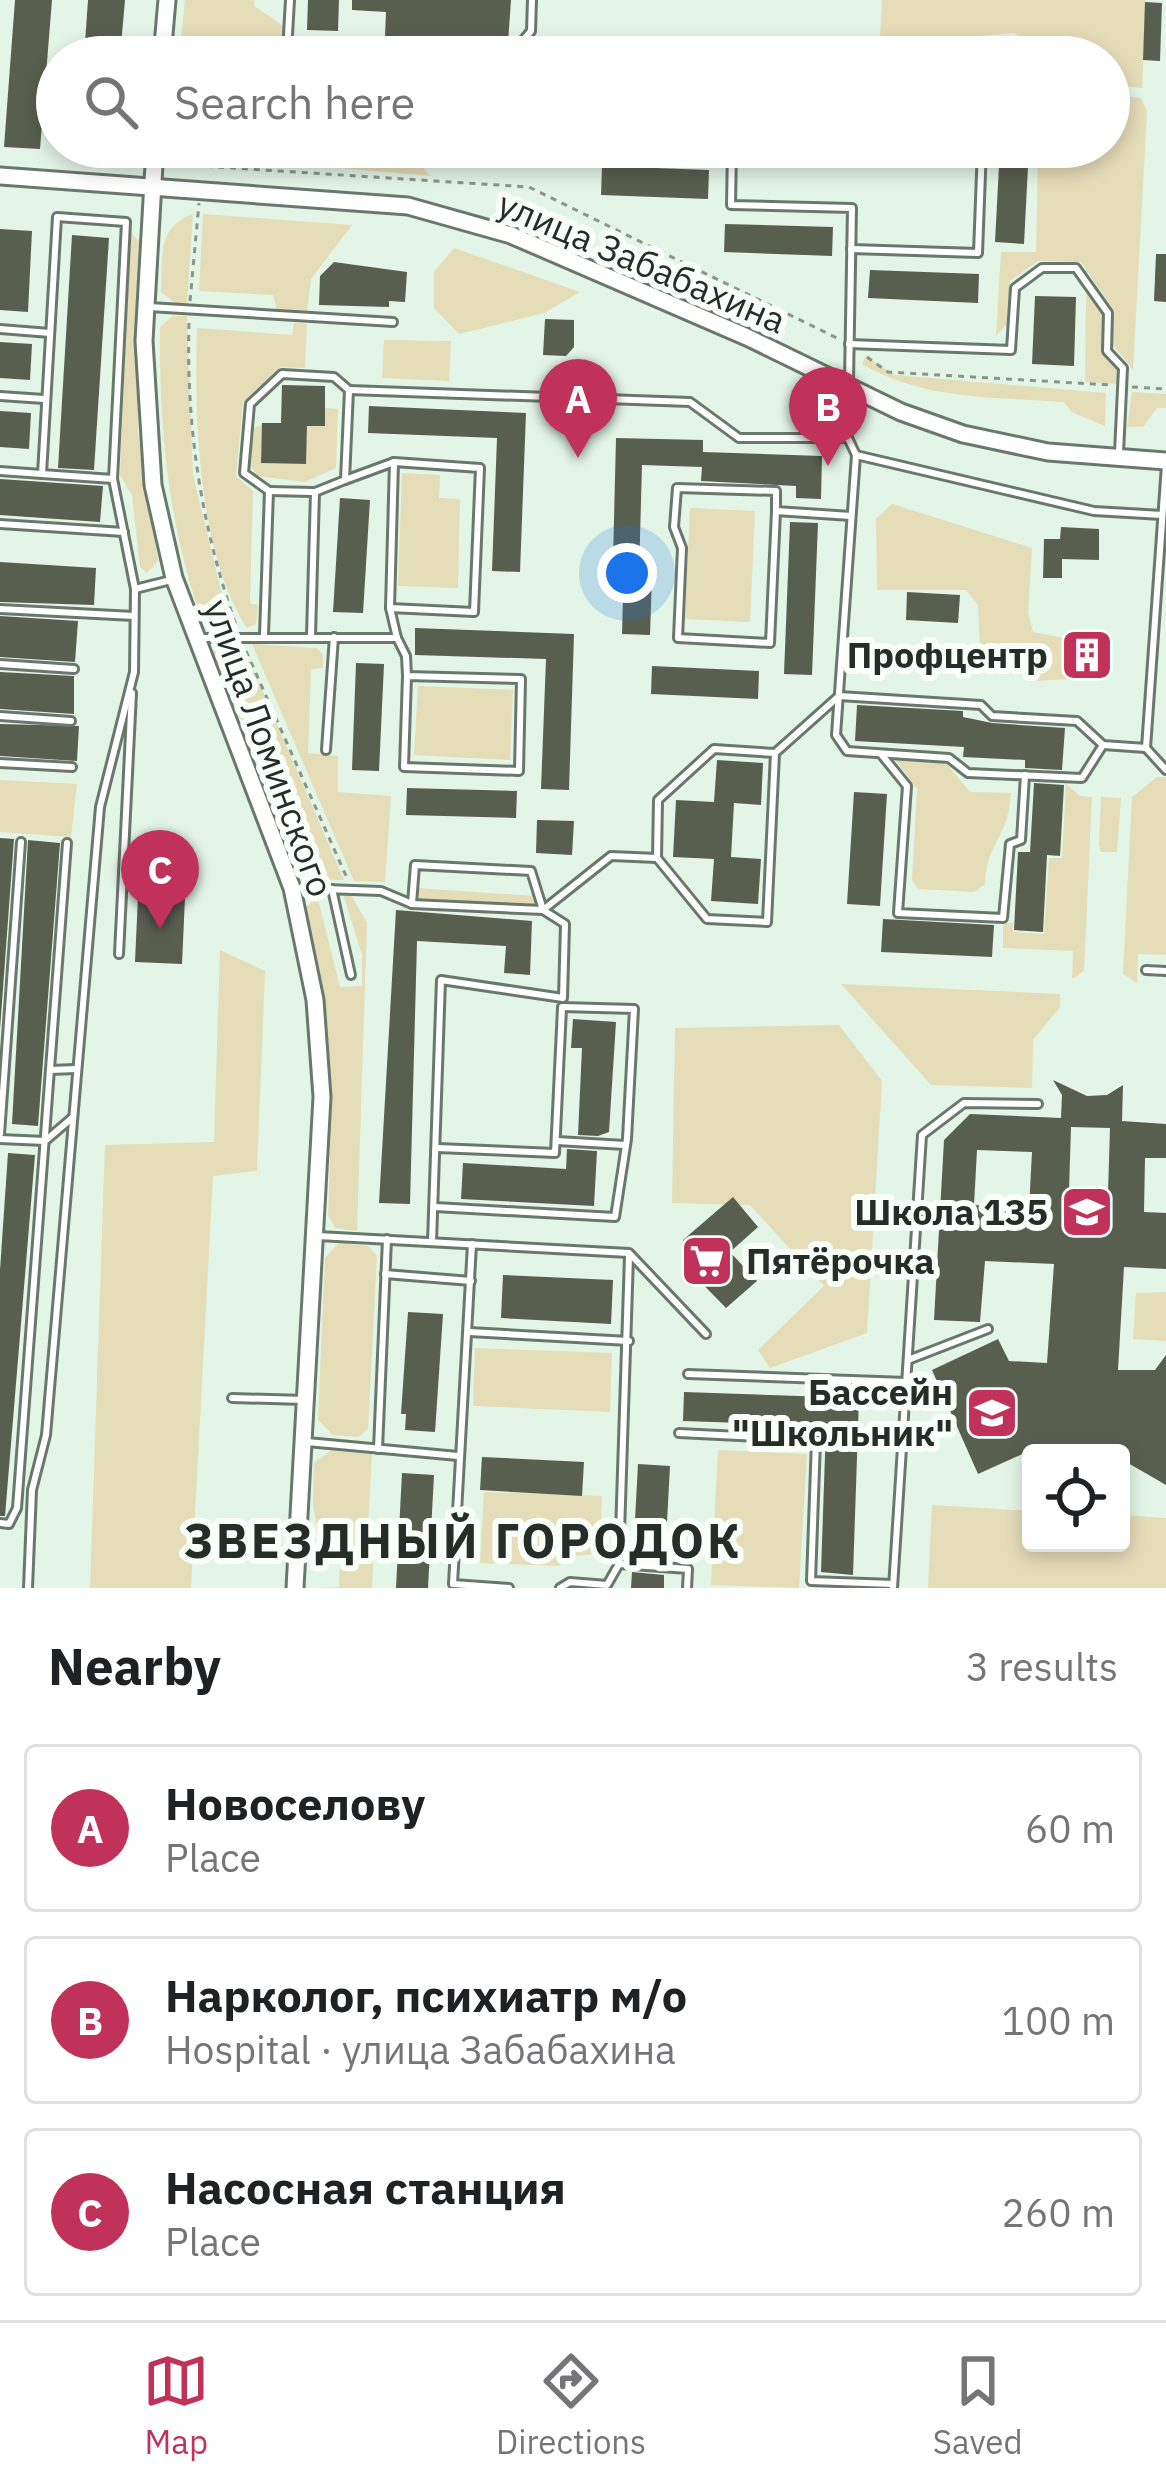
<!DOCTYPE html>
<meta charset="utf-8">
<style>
:root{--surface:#fff;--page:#f6f6f6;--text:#202124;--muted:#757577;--line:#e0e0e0;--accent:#c1325a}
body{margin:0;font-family:"IBM Plex Sans",sans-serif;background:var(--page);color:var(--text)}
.controls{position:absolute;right:36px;bottom:36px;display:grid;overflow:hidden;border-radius:12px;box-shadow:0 6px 18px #0003}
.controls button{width:108px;height:108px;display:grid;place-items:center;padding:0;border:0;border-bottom:3px solid var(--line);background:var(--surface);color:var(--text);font:60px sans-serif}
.you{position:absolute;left:627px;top:573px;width:42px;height:42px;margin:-30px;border:9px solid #fff;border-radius:50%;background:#1a73e8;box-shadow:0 0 0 18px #1a73e833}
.badge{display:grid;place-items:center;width:78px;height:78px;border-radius:50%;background:var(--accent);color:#fff;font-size:39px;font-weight:700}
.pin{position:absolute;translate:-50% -99px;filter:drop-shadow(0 3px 6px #0008)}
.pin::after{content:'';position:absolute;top:63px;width:42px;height:36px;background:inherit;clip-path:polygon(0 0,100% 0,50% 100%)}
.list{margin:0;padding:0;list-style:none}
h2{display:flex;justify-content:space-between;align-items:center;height:156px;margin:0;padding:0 48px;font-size:51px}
h2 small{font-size:39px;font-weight:400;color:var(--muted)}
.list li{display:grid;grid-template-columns:78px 1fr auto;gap:36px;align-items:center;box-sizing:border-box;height:168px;margin:0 24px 24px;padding:0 24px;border:3px solid var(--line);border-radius:12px}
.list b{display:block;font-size:45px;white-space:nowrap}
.list p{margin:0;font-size:39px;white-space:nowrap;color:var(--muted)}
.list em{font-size:39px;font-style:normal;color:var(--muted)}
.icon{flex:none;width:66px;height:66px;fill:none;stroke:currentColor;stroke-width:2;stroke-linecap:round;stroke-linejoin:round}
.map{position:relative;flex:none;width:1166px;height:1588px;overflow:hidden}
.search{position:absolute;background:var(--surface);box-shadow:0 6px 18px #0003;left:36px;right:36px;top:36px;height:132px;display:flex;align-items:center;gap:30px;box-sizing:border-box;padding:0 42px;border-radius:66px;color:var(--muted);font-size:45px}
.sheet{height:732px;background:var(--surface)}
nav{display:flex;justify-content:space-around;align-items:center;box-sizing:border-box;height:168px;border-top:3px solid var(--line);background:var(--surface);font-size:33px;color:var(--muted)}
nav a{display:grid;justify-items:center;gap:6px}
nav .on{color:var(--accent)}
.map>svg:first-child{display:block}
</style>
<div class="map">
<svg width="1166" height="1588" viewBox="0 0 1166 1588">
<rect width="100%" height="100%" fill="#e3f5e7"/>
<g fill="#e5dcb8">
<path d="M185,0H254V6L285,27L284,46L181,37Z"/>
<path d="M882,0H1146L1142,88L1109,85V57H1050L1014,33L968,37L966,57H879Z"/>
<path d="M1109,95L1141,98L1147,111L1133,370L1113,345V309L1081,262L1038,261L1010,281L1007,324L996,336L1001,252H1036L1038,147H1109Z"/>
<path d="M168,147H299L302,166L177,155Z"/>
<path d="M305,147H418V161L430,176L307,165Z"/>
<path d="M193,214L187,304L175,303L161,292C163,259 156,227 193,214Z"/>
<path d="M203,214L352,225L311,279L307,312L277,310L273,295L199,291Z"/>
<path d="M130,232L140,242L138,433L158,561L147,573L140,567L132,495L120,475Z"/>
<path d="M454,248L580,292L544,313L459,334L434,308V272Z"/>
<path d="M1086,293L1102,314V353L1118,369L1119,384L1085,382Z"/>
<path d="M173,316H187L193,475L230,628L197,606C167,514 159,423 160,327Z"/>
<path d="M294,323L307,324L305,368L281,367L243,402L236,476L253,491L250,603L258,605L256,624L247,628C198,553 194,416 197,328L292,335Z"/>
<path d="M384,340L451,341L449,381L382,378Z"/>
<path d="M866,356L895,375L1106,393L1105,426L1072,412L1064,402C993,397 924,400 862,364Z"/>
<path d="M1132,392L1166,394V408H1157L1143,427H1127Z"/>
<path d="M325,408L338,409L336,468L305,482L257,476L251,466L253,428L262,425L261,463L305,464L307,426H324Z"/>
<path d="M402,473L440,475L439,498L460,499L458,588L398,586Z"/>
<path d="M892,504L1032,548L1028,612L1033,632L1074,640L1073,679L1031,681L980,648L978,605L966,590H877L876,519Z"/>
<path d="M690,508L755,511L750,622L685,619Z"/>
<path d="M222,642L242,643L344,880L314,879L294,869L269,798L268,764L254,731L238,716L212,651Z"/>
<path d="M252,644L317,648L323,655V668L311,669L308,753L338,756V792L391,796L385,882L354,881Z"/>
<path d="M418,686L513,690L510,760L414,755Z"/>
<path d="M895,759L945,762L970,792L1011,793C1008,840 987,840 985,884L974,892L918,889L912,880L917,789Z"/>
<path d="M1157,777H1166V955L1138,954L1137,983L1123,974L1132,797Z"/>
<path d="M0,780L77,784L71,837L0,832Z"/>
<path d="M1066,784L1080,796L1092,797L1084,971L1072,979L1073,951L1003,948V923H1013V932L1044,934L1049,858H1062Z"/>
<path d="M1101,797L1121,798L1117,852H1101L1099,845Z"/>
<path d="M416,888L535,896L538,907L416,899Z"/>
<path d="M343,894L351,895L367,923L357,1231L335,1228L328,1215C333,1109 330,1011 306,908L317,895L340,987L362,986V955Z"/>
<path d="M220,950L265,971L257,1171L213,1176L191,1588H90L105,1145L214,1142Z"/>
<path d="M841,984L1060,994V1007L1033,1040L1032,1088L931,1085Z"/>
<path d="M839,1025L882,1081L867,1333L770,1368L758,1350L824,1286L750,1205L672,1203L675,1028Z"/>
<path d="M339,1243L368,1246L377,1256L368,1429L358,1437L333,1435L318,1420L325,1258Z"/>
<path d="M1166,1292V1341L1133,1339L1136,1293Z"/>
<path d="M475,1348L612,1353L610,1412L473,1406Z"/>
<path d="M718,1450L807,1454L799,1588L711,1585Z"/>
<path d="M330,1451L372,1454L367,1542L374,1543L372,1588H321L339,1587L340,1557L322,1556L313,1504L314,1463Z"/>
<path d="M484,1492L602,1496L599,1554L572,1556L558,1566L480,1563Z"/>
<path d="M932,1505L1031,1511V1543H1121V1515L1166,1518V1588H928Z"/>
</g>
<g fill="#595f4f" fill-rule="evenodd">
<path d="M15,0H52L40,149L4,147Z"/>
<path d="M88,0H125L120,57H84Z"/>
<path d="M308,0H339L338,31L307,30Z"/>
<path d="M352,0H511L508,43L385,36L386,12L352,10Z"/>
<path d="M1145,2L1162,3L1160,61L1143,60Z"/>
<path d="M1000,147H1029L1024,244L995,242Z"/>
<path d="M602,166L709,170L708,199L601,195Z"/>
<path d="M725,224L833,227L832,256L724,252Z"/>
<path d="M0,229L32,231L28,312L0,310Z"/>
<path d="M72,235L109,238L94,470L58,468Z"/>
<path d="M1156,254H1166V302L1154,301Z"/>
<path d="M334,262L407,272L405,302L389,301V307L319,305L320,276Z"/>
<path d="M870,270L979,274L978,303L868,298Z"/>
<path d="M1035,296L1076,297L1074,366L1032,364Z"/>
<path d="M545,319L574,320V347L566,356L543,355Z"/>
<path d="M0,342L32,344L30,380L0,378Z"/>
<path d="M282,385L325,386V426H307L306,464L261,463L262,423H281Z"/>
<path d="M369,406L526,413L520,572L492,571L497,438L368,433Z"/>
<path d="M0,411L31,413L29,449L0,447Z"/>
<path d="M616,438L703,440V452L822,456L821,499L796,498V486L701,481L702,467L642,465L639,574L652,575L650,635L622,634L624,560H613Z"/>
<path d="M0,479L103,486L100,522L0,515Z"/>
<path d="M340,498L370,500L363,613L333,612Z"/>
<path d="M790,522L818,523L812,675L784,674Z"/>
<path d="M1061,527L1099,529V560L1062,559V578H1043L1044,539H1060Z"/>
<path d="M0,562L96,568L94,605L0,602Z"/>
<path d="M907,592L960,595L958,623L906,620Z"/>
<path d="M0,616L78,621L75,662L0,657Z"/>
<path d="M415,628L574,634L569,790L541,789L546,659L415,655Z"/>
<path d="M356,663L384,664L379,771L352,770Z"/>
<path d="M652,666L759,671L758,699L651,694Z"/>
<path d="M0,672L74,676V714L0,709Z"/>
<path d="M857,705L963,711V717L992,723L1065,728L1062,770L1025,768V760L963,757L964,747L855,741Z"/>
<path d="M0,724L79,726L77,761L0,756Z"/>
<path d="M717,760L763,763L761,805L734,803L731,857L761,859L758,904L711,901L714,859L673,857L676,800L714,802Z"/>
<path d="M1034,783L1064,785L1060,856L1047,855L1043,932L1014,930L1018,852H1030Z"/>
<path d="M407,788L517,791L516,818L406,815Z"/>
<path d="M854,792L887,794L880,906L847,904Z"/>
<path d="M537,820L574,821L572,855L536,853Z"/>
<path d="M0,838L14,839L0,1029Z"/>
<path d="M28,840L60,843L38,1126L12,1124Z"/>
<path d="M140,851L187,853L182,964L135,962Z"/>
<path d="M396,910L532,921L530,975L504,973L506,946L417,941L410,1204L379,1203Z"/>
<path d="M883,919L994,925L992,957L881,952Z"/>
<path d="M573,1019L616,1022L609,1132L598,1136L578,1135L582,1048H571Z"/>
<path d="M1053,1080L1087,1096L1107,1095L1123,1085L1122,1121L1166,1124V1158H1145L1144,1212L1166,1213V1269L1124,1267L1118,1370H1155L1166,1355V1485L1121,1459V1453L1038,1447L978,1474L932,1370L998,1339L1009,1361L1047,1363L1054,1264L985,1261L980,1322L934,1320L944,1140L970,1114L1061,1118L1062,1095ZM1071,1127L1110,1128L1108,1192L1069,1191ZM977,1150L1032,1152L1029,1208L974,1205Z"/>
<path d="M567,1149L597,1151L594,1206L461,1199L463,1163L566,1169Z"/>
<path d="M8,1153L35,1155L5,1516H0V1270Z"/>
<path d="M733,1197L758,1227L730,1252L757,1281L726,1308L682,1263L683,1240Z"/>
<path d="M503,1275L613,1280L611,1324L501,1318Z"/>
<path d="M408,1312L443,1314L435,1432L405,1430L406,1414H401Z"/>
<path d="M684,1392L859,1398L853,1575L821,1572L826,1426L683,1421Z"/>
<path d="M482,1457L584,1462L582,1496L480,1490Z"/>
<path d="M638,1464L670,1466L665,1560L633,1557Z"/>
<path d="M402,1473L434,1475L428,1588H396Z"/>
<path d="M632,1572L664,1575V1588H631Z"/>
</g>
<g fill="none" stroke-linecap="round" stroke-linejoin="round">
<g stroke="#69786c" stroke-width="12">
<g id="service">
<path d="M167,44L353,57"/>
<path d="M287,52L290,0"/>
<path d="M509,57L531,31L532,0"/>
<path d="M621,147L732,150L731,205L852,208L848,438L856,455L836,735L847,751L949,758L968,773L1082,778L1103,745"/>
<path d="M851,249L978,253L982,147"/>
<path d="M149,307L393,322"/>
<path d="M0,329L50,333"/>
<path d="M849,344L1011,350L1015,288L1042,268H1076L1108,313L1107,351L1123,368L1119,453"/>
<path d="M349,390L690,402L739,438H848"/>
<path d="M0,396L44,399"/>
<path d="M856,455L1094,511L1162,515"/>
<path d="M0,471L42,474"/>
<path d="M345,480L394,462L390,608L397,638"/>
<path d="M269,491L313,492"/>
<path d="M776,511L770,643L678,638L682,548L674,527L677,488L776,491V511L851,516"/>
<path d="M0,524L124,532"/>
<path d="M135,589L171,580"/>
<path d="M390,608L474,612L480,468L394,462"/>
<path d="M0,609L134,616"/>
<path d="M264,635L269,491L244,473L250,404L282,374L334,377L349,390L345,480L315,492L311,636"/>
<path d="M200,638H397L406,656L407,676L521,679L519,771L404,767L407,676"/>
<path d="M0,664L74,669"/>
<path d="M0,716L71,721"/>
<path d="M1146,748L1166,770"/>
<path d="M326,750L334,637"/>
<path d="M775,753L714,749L658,800L657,858L707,919L767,922L775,753L839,696L981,705L992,716L1077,721L1103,745L1146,748L1166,465"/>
<path d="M881,754L907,786L898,913L1003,918L1010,844L1021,840L1025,775"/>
<path d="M0,763L72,767"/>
<path d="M296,888L381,891L412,904L543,910L565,924L563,998L441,980L432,1242"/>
<path d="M332,889L351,975"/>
<path d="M412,904L415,865L531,871L543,910L611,856L657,858"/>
<path d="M119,954L132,693"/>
<path d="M1146,970L1166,971"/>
<path d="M50,1070L76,1069"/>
<path d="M0,1134L21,842"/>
<path d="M0,1139L45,1141L72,1118"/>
<path d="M557,1141L625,1145"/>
<path d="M437,1148L555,1153L562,1008"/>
<path d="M435,1207L615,1217L627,1139L634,1009L562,1007"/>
<path d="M318,1236L629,1253L706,1334"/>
<path d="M472,1244L453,1584L509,1588"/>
<path d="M385,1274L471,1281"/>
<path d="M469,1332L629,1341"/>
<path d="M908,1360L988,1329"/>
<path d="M688,1374L906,1382"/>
<path d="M232,1398L305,1400"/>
<path d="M679,1433L816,1440L811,1581L893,1584"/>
<path d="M307,1442L458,1456"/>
<path d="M378,1449L387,1239"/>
<path d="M0,1523L9,1524L17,1508L67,843"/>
<path d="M619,1564L688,1569L687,1588"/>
<path d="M28,1588L32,1490L46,1435L100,807L134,672L135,589L113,479L126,222L57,217L42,474L113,479"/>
<path d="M560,1588L570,1582L607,1585L619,1564L629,1256"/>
<path d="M893,1588L922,1135L964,1103L1038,1104"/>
</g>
</g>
<g stroke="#69786c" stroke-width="21">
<g id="tertiary">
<path d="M162,57L167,0"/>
<path d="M155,147L144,341L153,485L174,578L292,888L315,1000L322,1097L295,1588"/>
<path d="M0,176L408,206L511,235L747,337L901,412L963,434L1048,452L1166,461"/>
</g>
</g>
<g stroke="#89968c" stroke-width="3" stroke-dasharray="6 6" stroke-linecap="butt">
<path d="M170,164L529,187L839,339"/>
<path d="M190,301L199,203"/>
<path d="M189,323C186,427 201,526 236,625"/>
<path d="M867,357L888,372L1110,385"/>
<path d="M1132,387L1166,389"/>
<path d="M246,651L347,878"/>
</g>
<use href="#service" stroke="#fff" stroke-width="6"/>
<use href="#tertiary" stroke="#fff" stroke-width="15"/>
</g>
<defs>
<g id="building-square" transform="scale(2.7)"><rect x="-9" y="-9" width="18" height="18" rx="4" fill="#c1325a" stroke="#f8fff9"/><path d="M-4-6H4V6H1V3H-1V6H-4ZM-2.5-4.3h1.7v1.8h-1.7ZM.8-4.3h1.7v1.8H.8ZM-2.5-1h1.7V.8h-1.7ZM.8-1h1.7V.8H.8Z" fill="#fff"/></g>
<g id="school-square" transform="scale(2.7)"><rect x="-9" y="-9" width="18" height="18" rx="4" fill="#c1325a" stroke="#f8fff9"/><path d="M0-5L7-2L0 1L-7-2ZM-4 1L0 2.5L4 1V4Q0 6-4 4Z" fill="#fff"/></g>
<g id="supermarket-square" transform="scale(2.7)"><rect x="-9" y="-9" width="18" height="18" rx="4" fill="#c1325a" stroke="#f8fff9"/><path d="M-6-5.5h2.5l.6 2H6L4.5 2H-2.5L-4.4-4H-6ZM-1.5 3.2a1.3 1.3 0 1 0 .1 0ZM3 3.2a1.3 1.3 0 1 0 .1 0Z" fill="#fff"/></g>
</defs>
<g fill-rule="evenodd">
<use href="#building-square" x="1087" y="655"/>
<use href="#school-square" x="1087" y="1212"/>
<use href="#supermarket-square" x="707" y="1261"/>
<use href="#school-square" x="992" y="1413"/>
</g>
<g text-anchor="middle" stroke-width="12" stroke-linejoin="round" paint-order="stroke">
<g font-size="36" fill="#262c27" stroke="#f8fff9">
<text transform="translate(642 262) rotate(23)" y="13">улица Забабахина</text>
<text transform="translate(269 748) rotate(70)" y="13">улица Ломинского</text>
</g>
<g font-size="36" font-weight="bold" fill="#262c27" stroke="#f8fff9" text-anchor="end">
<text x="1048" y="668">Профцентр</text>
<text x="1048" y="1225">Школа 135</text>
<text x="746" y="1274" text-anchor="start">Пятёрочка</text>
<text x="953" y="1405">Бассейн<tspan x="953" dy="41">"Школьник"</tspan></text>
</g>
<g font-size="48" font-weight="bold" letter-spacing="3" fill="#262c27" stroke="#f8fff9">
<text x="463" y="1558">ЗВЕЗДНЫЙ ГОРОДОК</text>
</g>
</g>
</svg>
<div class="controls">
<button><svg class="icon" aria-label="locate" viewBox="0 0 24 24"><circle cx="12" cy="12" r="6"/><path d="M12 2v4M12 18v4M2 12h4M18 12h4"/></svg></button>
</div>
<div class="you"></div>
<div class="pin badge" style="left:578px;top:458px">A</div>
<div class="pin badge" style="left:828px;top:466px">B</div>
<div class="pin badge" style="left:160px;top:929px">C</div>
<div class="search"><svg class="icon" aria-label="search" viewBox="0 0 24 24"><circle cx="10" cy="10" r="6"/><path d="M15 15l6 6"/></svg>Search here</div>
</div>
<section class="sheet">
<h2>Nearby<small>3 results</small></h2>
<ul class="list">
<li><span class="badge">A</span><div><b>Новоселову</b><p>Place</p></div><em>60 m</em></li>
<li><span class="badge">B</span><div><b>Нарколог, психиатр м/о</b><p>Hospital · улица Забабахина</p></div><em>100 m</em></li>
<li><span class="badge">C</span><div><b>Насосная станция</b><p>Place</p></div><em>260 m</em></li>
</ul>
</section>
<nav>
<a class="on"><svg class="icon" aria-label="map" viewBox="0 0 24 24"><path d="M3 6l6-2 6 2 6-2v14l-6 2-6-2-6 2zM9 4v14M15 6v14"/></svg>Map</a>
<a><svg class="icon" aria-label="directions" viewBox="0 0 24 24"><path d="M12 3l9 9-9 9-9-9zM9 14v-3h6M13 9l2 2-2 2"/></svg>Directions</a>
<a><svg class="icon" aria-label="saved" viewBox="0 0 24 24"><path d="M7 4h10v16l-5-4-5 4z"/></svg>Saved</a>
</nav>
